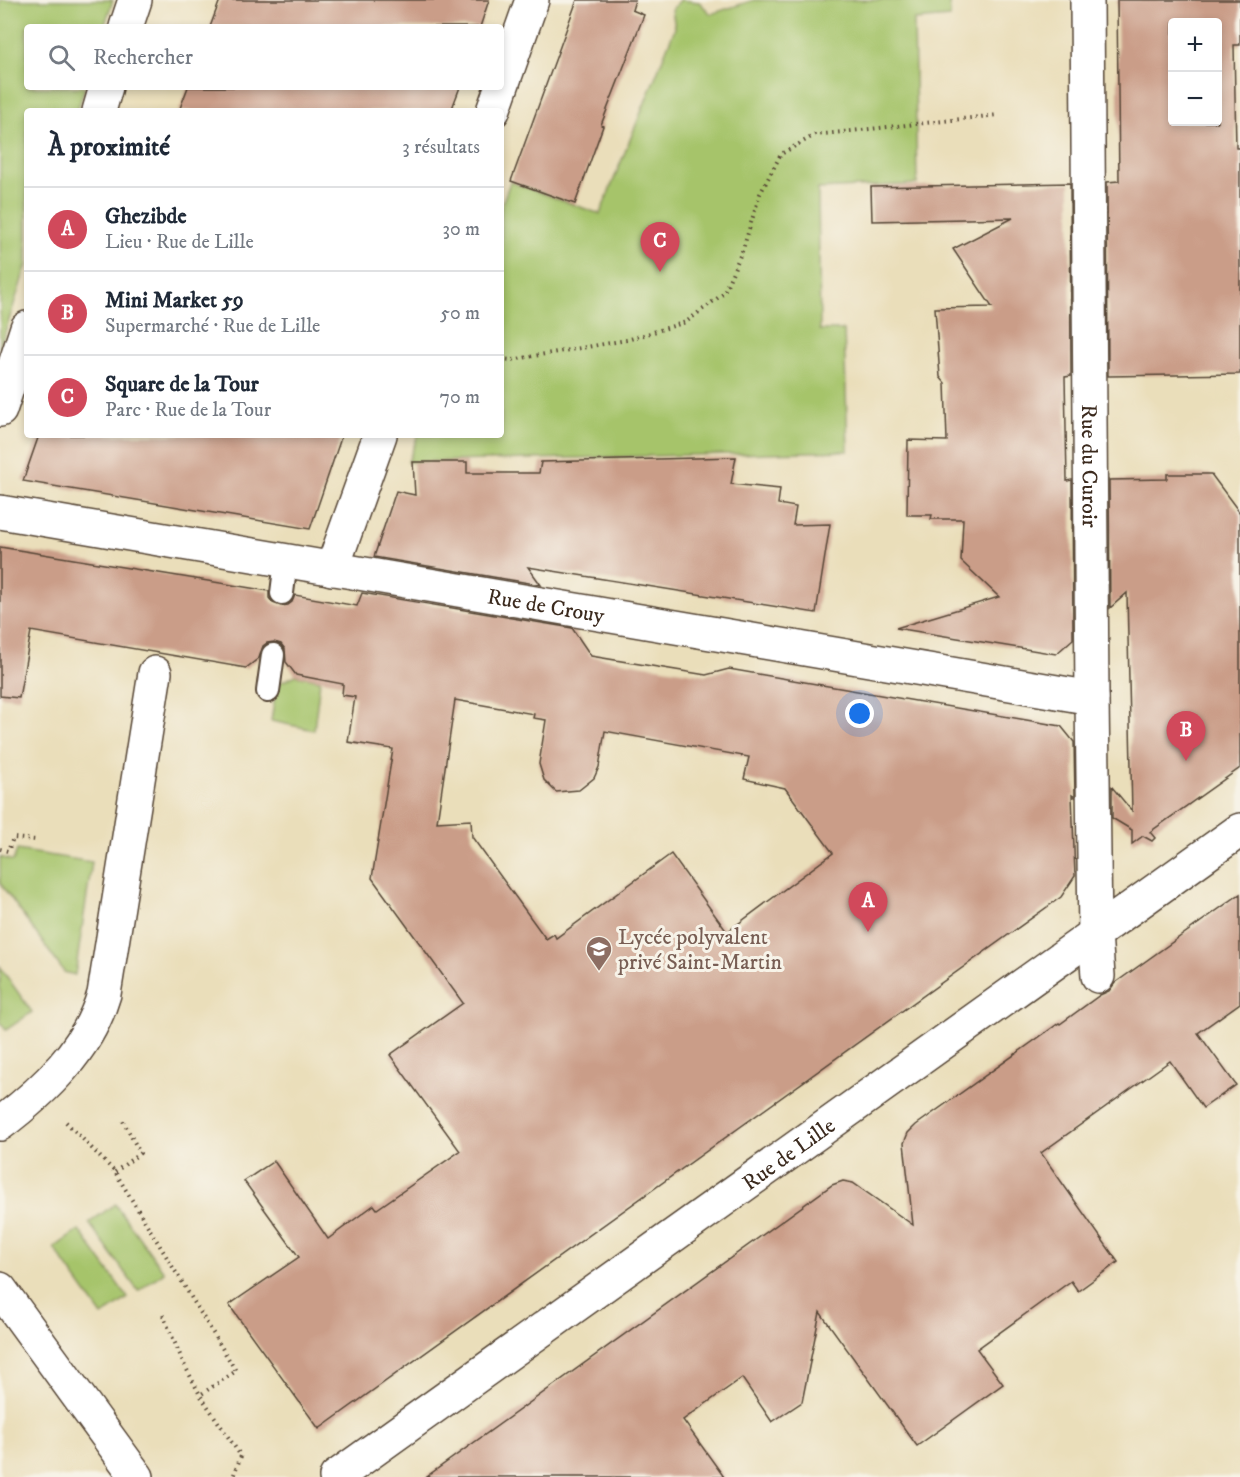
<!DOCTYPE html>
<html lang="fr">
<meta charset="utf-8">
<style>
:root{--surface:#fff;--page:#f6f6f7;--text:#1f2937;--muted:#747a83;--line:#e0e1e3;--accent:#d1495b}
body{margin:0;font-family:"IM FELL DW Pica",serif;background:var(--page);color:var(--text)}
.controls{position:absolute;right:18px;top:18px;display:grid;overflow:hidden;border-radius:6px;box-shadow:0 3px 9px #0003}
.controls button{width:54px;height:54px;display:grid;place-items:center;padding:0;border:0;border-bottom:2px solid var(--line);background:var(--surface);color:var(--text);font:30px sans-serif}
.you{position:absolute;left:860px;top:714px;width:21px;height:21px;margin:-15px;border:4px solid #fff;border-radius:50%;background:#1a73e8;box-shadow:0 0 0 9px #1a73e833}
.badge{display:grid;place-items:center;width:39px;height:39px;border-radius:50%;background:var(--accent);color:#fff;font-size:20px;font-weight:700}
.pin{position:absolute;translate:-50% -50px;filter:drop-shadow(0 2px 3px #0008)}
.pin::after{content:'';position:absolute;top:32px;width:21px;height:18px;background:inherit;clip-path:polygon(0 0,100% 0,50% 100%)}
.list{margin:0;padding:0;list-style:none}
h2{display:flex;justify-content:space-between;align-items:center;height:78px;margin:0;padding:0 24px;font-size:26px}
h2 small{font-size:20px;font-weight:400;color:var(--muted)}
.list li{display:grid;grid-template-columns:39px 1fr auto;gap:18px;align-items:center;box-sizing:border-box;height:84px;padding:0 24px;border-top:2px solid var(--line)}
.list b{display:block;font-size:22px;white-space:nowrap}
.list p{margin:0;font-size:20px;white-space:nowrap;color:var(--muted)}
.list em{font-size:20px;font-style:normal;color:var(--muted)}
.icon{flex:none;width:33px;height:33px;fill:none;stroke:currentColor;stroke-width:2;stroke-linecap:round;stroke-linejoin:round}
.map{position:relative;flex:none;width:1240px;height:1477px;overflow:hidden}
.search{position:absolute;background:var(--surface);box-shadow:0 3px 9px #0003;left:24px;top:24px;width:480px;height:66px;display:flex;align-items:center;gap:15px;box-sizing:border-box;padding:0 21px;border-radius:6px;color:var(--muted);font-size:22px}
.panel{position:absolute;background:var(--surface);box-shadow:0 3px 9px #0003;left:24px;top:108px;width:480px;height:330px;border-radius:6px}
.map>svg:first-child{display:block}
</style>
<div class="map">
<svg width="1240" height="1477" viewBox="0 0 1240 1477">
<rect width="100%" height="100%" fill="#f7f3e8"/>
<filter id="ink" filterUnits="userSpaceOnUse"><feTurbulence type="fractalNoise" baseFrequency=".0167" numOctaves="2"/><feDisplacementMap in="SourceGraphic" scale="12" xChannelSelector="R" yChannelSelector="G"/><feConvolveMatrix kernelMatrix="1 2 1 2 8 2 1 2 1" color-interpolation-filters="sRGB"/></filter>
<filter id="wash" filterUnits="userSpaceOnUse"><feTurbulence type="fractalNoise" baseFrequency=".008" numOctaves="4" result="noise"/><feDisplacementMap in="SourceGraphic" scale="24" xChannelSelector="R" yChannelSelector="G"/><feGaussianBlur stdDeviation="1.35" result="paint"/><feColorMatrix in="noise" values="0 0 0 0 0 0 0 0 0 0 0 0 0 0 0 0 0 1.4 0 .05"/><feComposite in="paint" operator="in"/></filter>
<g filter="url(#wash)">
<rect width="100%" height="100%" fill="#eadeba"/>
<g fill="#a6c46b" stroke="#707744" stroke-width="1.5">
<path d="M0,0H113L104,27H27V87H85L77,111H27V264L0,348Z"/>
<path d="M680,0L699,2L711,14L754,0H949L950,17L914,20L917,184L818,189L820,330H844L848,451L408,462L418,435H501V207L510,182L600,214L675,28L672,9Z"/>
<path d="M296,675L320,680L314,730L271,721L277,684Z"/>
<path d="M17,850L92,862L75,975L64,972L0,883V857L13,861Z"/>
<path d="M0,967L32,1012L6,1030L0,1022Z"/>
<path d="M115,1204L164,1272L138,1291L89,1223Z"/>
<path d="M79,1230L128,1298L102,1316L54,1248Z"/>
</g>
<g id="blocks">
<g fill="#ca9d88" fill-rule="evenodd">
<path d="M220,0H489L480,27H210Z"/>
<path d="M577,0H635L632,10L644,15L601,125L603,126L575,204L511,181Z"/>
<path d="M1117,0H1240V45H1234L1236,148H1240V374L1108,376L1107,182L1119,181ZM1173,22H1218V122H1173Z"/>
<path d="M188,87H460L451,111H179Z"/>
<path d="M1070,183L1071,376L1065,377L1067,481L1072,480L1073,639L1056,654L896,628L999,597L961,561L963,519H931L932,515H907L908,440L947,441L945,383L940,377L935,308L992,307L953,249L1013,218L872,221L871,187Z"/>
<path d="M39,435H342L310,529L23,481Z"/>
<path d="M736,457L731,484L780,489L778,504L796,507L793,525L830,524L816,613L528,567L541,585L374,557L396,491L415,495L413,462H467V473H539L541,462Z"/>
<path d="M1167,474H1211L1240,513V768L1150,832L1155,838L1152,841L1143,836L1132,844V830L1112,818V787L1132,811L1127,593L1110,608L1109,480L1167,479Z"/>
<path d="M0,547L269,591V598L273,603L281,606L288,605L292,602L295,595L357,606L362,593L572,628L591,656L706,675L729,669L1061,726L1074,742L1075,797L1072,795L1075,876L1061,897L319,1429L229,1305L299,1257L244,1181L274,1161L328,1239L374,1205L377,1209L460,1151L390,1055L463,1003L372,878L393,749L348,742L355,697L342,695L343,684L296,675L286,662L285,649L281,644L274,642L267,643L263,646L259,658L246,668L31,631L19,698L0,696ZM455,700L534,714L533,718L546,720L539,764L544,780L556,792L579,790L594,778L599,767L605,731L749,757L744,779L785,788L833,853L727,932L671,854L556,938L554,934L546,939L472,837L471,820L437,822Z"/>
<path d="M1240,894V1003L1198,1033L1236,1085L1203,1108L1170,1061L1041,1153L1118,1262L1078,1291L1071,1281L977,1349L1003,1384L917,1446L820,1312L802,1402L772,1422L742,1378L683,1420L724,1477H426L832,1185L843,1181L853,1183L913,1225L904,1143L908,1133L916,1125L1059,1023L1060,1024L1100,995L1109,991L1115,983Z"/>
</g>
</g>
</g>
<g filter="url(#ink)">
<use href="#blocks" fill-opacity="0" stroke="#554535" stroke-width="1.5"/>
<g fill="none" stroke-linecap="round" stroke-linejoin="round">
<g stroke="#554535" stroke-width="26">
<g id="lane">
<path d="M282,593L286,561"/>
<path d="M268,691L273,655"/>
</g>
</g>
<g stroke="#554535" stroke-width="36">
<g id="street">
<path id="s1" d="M1087,0L1092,698L1095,933L1098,976"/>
<path d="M126,27L135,0"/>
<path d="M99,111L106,87"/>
<path d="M493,111L532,0"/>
<path d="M0,410L27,328"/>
<path id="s2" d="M0,512L1092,698"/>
<path d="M332,569L380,435"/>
<path d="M0,1124C45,1090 88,1049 104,994L155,673"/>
<path d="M0,1289L137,1477"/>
</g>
</g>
<g stroke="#554535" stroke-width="36">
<g id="secondary">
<path id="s3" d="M336,1477L1240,830"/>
</g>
</g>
<g stroke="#554535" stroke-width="4" stroke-dasharray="1.5 4.5" stroke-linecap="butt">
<path d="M501,359L511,360L627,340L686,322L723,294L743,249L760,194L781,154L815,135L998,115"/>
<path d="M0,849L8,851L13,838L36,840"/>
<path d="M66,1122L115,1172L236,1371L200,1395"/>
<path d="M115,1172L140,1153L122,1119"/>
<path d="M163,1315L183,1362L200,1395L241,1456L233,1477"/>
</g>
<use href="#lane" stroke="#fff" stroke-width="22"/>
<use href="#street" stroke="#fff" stroke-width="33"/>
<use href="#secondary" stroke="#fff" stroke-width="33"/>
</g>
</g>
<defs>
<g id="school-pin" transform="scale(1.35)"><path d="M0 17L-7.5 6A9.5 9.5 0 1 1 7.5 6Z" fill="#8d6e63" stroke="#f7f3e8"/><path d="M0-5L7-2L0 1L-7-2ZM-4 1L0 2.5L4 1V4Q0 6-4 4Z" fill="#fff"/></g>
</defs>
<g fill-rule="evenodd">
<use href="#school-pin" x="599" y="949"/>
</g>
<g text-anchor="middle" stroke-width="6" stroke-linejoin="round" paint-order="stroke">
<g font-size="22" fill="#3b2a1e" stroke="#f7f3e8">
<text dy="8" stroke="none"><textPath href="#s1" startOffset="466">Rue du Curoir</textPath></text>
<text dy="8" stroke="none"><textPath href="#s2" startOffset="554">Rue de Crouy</textPath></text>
<text dy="8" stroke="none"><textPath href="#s3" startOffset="556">Rue de Lille</textPath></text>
</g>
<g font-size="22" fill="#785e54" stroke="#f7f3e8" text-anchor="start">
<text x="618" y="944">Lycée polyvalent<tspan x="618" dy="25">privé Saint-Martin</tspan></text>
</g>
</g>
</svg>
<div class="controls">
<button>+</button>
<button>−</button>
</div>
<div class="you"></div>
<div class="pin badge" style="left:868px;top:932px">A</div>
<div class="pin badge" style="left:1186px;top:761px">B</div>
<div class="pin badge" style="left:660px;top:272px">C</div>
<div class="search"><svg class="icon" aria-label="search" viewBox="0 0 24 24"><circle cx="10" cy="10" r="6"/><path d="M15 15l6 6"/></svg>Rechercher</div>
<section class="panel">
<h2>À proximité<small>3 résultats</small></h2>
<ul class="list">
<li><span class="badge">A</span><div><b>Ghezibde</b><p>Lieu · Rue de Lille</p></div><em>30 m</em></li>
<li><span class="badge">B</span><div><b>Mini Market 59</b><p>Supermarché · Rue de Lille</p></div><em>50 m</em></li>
<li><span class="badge">C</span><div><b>Square de la Tour</b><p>Parc · Rue de la Tour</p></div><em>70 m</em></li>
</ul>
</section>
</div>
